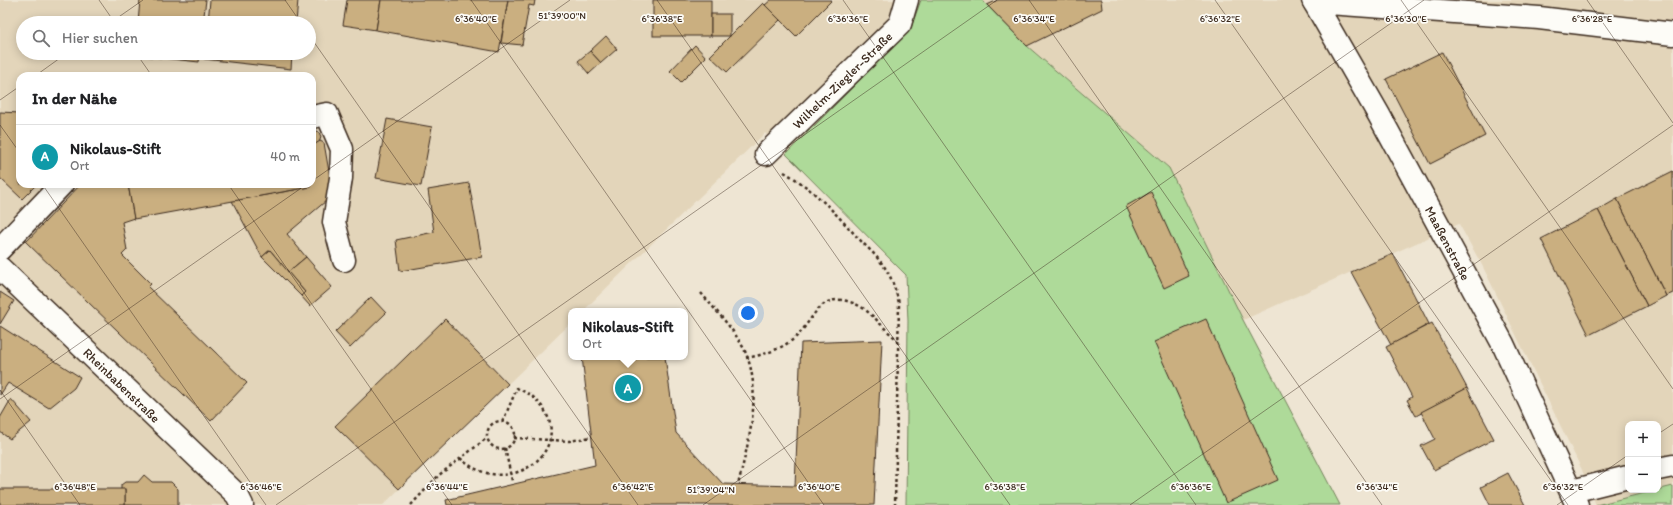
<!DOCTYPE html>
<html lang="de">
<meta charset="utf-8">
<style>
:root{--surface:#fff;--page:#f2f2f2;--text:#202124;--muted:#757577;--line:#e0e0e0;--accent:#111827}
body{margin:0;font-family:Itim,sans-serif;background:var(--page);color:var(--text)}
.controls{position:absolute;right:12px;bottom:12px;display:grid;overflow:hidden;border-radius:8px;box-shadow:0 2px 10px #0003}
.controls button{width:36px;height:36px;display:grid;place-items:center;padding:0;border:0;border-bottom:1px solid var(--line);background:var(--surface);color:var(--text);font:20px sans-serif}
.you{position:absolute;left:748px;top:313px;width:14px;height:14px;margin:-10px;border:3px solid #fff;border-radius:50%;background:#1a73e8;box-shadow:0 0 0 6px #1a73e833}
.badge{display:grid;place-items:center;width:26px;height:26px;border-radius:50%;background:var(--accent);color:#fff;font-size:13px;font-weight:700}
.pin{position:absolute;translate:-50% -50%;border:2px solid #fff;box-shadow:0 1px 4px #0006}
.popup{position:absolute;left:568px;top:308px;width:120px;height:52px;box-sizing:border-box;display:grid;place-content:center;border-radius:8px;background:var(--surface);filter:drop-shadow(0 1px 3px #0005);font-size:13px;white-space:nowrap;color:var(--muted)}
.popup b{font-size:15px;color:var(--text)}
.popup::after{content:'';position:absolute;left:50%;top:100%;margin-left:-8px;border:8px solid transparent;border-top-color:var(--surface)}
.list{margin:0;padding:0;list-style:none}
h2{display:flex;justify-content:space-between;align-items:center;height:52px;margin:0;padding:0 16px;font-size:17px}
h2 small{font-size:13px;font-weight:400;color:var(--muted)}
.list li{display:grid;grid-template-columns:26px 1fr auto;gap:12px;align-items:center;box-sizing:border-box;height:64px;padding:0 16px;border-top:1px solid var(--line)}
.list b{display:block;font-size:15px;white-space:nowrap}
.list p{margin:0;font-size:13px;white-space:nowrap;color:var(--muted)}
.list em{font-size:13px;font-style:normal;color:var(--muted)}
.icon{flex:none;width:22px;height:22px;fill:none;stroke:currentColor;stroke-width:2;stroke-linecap:round;stroke-linejoin:round}
.map{position:relative;flex:none;width:1673px;height:505px;overflow:hidden}
.search{position:absolute;background:var(--surface);box-shadow:0 2px 10px #0003;left:16px;top:16px;width:300px;height:44px;display:flex;align-items:center;gap:10px;box-sizing:border-box;padding:0 14px;border-radius:22px;color:var(--muted);font-size:15px}
.panel{position:absolute;background:var(--surface);box-shadow:0 2px 10px #0003;left:16px;top:72px;width:300px;height:116px;border-radius:12px}
.map>svg:first-child{display:block}
</style>
<div class="map">
<svg width="1673" height="505" viewBox="0 0 1673 505">
<rect width="100%" height="100%" fill="#eee5d3"/>
<filter id="ink" filterUnits="userSpaceOnUse"><feTurbulence type="fractalNoise" baseFrequency=".025" numOctaves="2"/><feDisplacementMap in="SourceGraphic" scale="8" xChannelSelector="R" yChannelSelector="G"/><feConvolveMatrix kernelMatrix="1 2 1 2 8 2 1 2 1" color-interpolation-filters="sRGB"/></filter>
<g filter="url(#ink)">
<g fill="#e3d5ba" fill-rule="evenodd">
<path d="M0,0H921L910,30L786,154L765,133L583,311H571V323L383,505H0ZM23,23H309V53H23ZM20,76H312V184H20Z"/>
<path d="M982,0H1673V486L1658,489V424H1628V490H1655L1596,505L1582,470L1483,267L1459,224L1243,320L1169,168L1027,46Z"/>
</g>
<g fill="#aeda99" stroke="#74825c">
<path d="M921,0H982L1027,46L1169,168L1243,320L1340,505H906L908,321L906,275L786,154L910,30Z"/>
<path d="M1673,486V505H1596Z"/>
</g>
<g fill="#caaf80" stroke="#3b2a1e">
<path d="M140,0H206L203,23H138Z"/>
<path d="M210,0H298L296,23H208Z"/>
<path d="M347,0H381L376,30L343,25Z"/>
<path d="M381,0H508L499,52L376,30Z"/>
<path d="M508,0H535L534,6L529,5L522,45L501,43Z"/>
<rect x="653" y="0" width="58" height="36"/>
<path d="M771,0H832L796,36L765,5Z"/>
<path d="M998,0H1101L1102,9L1027,46L987,5Z"/>
<path d="M763,3L780,20L727,72L710,56Z"/>
<rect x="711" y="14" width="19" height="22"/>
<path d="M606,36L617,49L601,63L590,51Z"/>
<path d="M695,45L706,57L681,82L670,71Z"/>
<path d="M590,51L601,63L589,74L578,61Z"/>
<path d="M1442,52L1485,136L1430,164L1386,79Z"/>
<path d="M134,53H200L199,62L134,55Z"/>
<path d="M205,53H292L291,69L204,59Z"/>
<path d="M0,112L20,113V184H37L22,199L0,178Z"/>
<path d="M387,119L432,127L421,186L376,178Z"/>
<path d="M312,129L319,132L321,137L319,143L313,146Z"/>
<path d="M320,141L324,143L333,195L287,234L306,257L288,272L270,250L262,257L232,201L310,187V184H312V146Z"/>
<path d="M1673,171V293L1666,296L1617,199Z"/>
<path d="M469,183L482,257L400,271L396,240L434,232L428,190Z"/>
<path d="M81,184H128L134,218L122,222L127,250L122,255L151,284L148,287L247,383L211,421L26,242Z"/>
<path d="M128,184H310V187L134,219Z"/>
<path d="M1151,192L1189,276L1164,288L1126,206Z"/>
<path d="M1617,199L1666,296L1647,306L1598,210Z"/>
<path d="M1598,210L1647,306L1589,335L1541,239Z"/>
<path d="M270,250L305,292L301,296L262,257Z"/>
<path d="M1393,254L1429,324L1391,345L1351,272Z"/>
<path d="M306,257L332,287L310,306L301,296L305,292L288,272Z"/>
<path d="M0,292L14,301L0,324Z"/>
<path d="M371,297L386,313L350,348L335,332Z"/>
<path d="M445,319L508,384L399,489L335,426Z"/>
<path d="M1206,319L1278,480L1226,503L1154,342Z"/>
<path d="M1432,323L1467,388L1416,416L1407,400L1412,397L1386,347Z"/>
<path d="M0,326L80,377L74,388L49,408L8,383L0,395Z"/>
<path d="M882,340L874,505H447L446,500L595,465L582,357H665L676,433L723,484L795,486L801,343Z"/>
<path d="M1467,388L1494,439L1434,470L1421,446L1435,439L1421,412Z"/>
<path d="M11,399L31,422L10,439L0,432V418Z"/>
<path d="M1508,473L1525,505H1490L1481,487Z"/>
<path d="M144,475L152,482H171L178,489V505H125V489L121,490V485L125,482H138Z"/>
<rect x="0" y="489" width="125" height="16"/>
</g>
<g fill="none" stroke-linecap="round" stroke-linejoin="round">
<g stroke="#3b2a1e" stroke-width="25">
<g id="minor">
<path d="M1313,0L1379,115L1503,344L1577,505"/>
<path d="M1314,2L1539,18L1673,34"/>
<path d="M312,117L327,114L342,149L341,178L334,222L344,260"/>
<path d="M766,154L900,24L907,0"/>
<path d="M0,249L62,184"/>
<path d="M0,268L237,495L242,505"/>
<path d="M1658,469L1673,466"/>
<path d="M1572,491L1628,477"/>
</g>
</g>
<g stroke="#3b2a1e" stroke-width="2.5" stroke-dasharray="3 3" stroke-linecap="butt">
<path d="M784,172C814,189 836,214 859,239C869,249 880,259 887,271C893,281 896,292 899,303L895,505"/>
<path d="M701,293C716,311 733,328 744,349C764,391 748,443 738,485"/>
<path d="M746,358C764,355 782,349 796,337C814,320 819,290 853,303C872,310 882,329 898,340"/>
<circle cx="501" cy="435" r="14"/>
<path d="M514,438L569,441L592,437"/>
<path d="M505,448L512,481"/>
<path d="M460,458C511,505 585,443 533,397C529,393 522,391 517,388L503,421"/>
<path d="M411,505L439,475L487,438"/>
</g>
<use href="#minor" stroke="#fdfcf7" stroke-width="22"/>
</g>
</g>
<path fill="none" stroke="#3b2a1e" stroke-width="1" stroke-opacity="0.45" d="M99,0L115,23M285,0L301,23M471,0L824,505M657,0L1010,505M843,0L1196,505M1029,0L1382,505M1215,0L1568,505M1401,0L1673,389M1587,0L1673,123M110,23L143,0M309,35L638,505M136,53L152,76M35,76L67,53M0,100L20,86M0,125L20,153M312,181L570,0M42,184L266,505M228,184L452,505M0,390L80,505M0,399L307,184M1658,434L1673,424M276,505L997,0M703,505L1424,0M1130,505L1673,125M1557,505L1628,455"/>
<g text-anchor="middle" stroke-width="3.5" stroke-linejoin="round" paint-order="stroke">
<g font-size="13" fill="#3b2a1e" stroke="#fdfcf7">
<text transform="translate(842 80) rotate(-44)" y="5">Wilhelm-Ziegler-Straße</text>
<text transform="translate(1448 243) rotate(62)" y="5">Maaßenstraße</text>
<text transform="translate(122 385) rotate(44)" y="5">Rheinbabenstraße</text>
</g>
</g>
<g font-size="10" text-anchor="middle" fill="#3b2a1e" stroke="#fdfcf7" stroke-width="3.5" stroke-linejoin="round" paint-order="stroke">
<text x="562" y="19">51°39'00"N</text>
<text x="476" y="22">6°36'40"E</text>
<text x="662" y="22">6°36'38"E</text>
<text x="848" y="22">6°36'36"E</text>
<text x="1034" y="22">6°36'34"E</text>
<text x="1406" y="22">6°36'30"E</text>
<text x="1592" y="22">6°36'28"E</text>
<text x="1220" y="22">6°36'32"E</text>
<text x="75" y="490">6°36'48"E</text>
<text x="261" y="490">6°36'46"E</text>
<text x="447" y="490">6°36'44"E</text>
<text x="633" y="490">6°36'42"E</text>
<text x="819" y="490">6°36'40"E</text>
<text x="1005" y="490">6°36'38"E</text>
<text x="1191" y="490">6°36'36"E</text>
<text x="1377" y="490">6°36'34"E</text>
<text x="1563" y="490">6°36'32"E</text>
<text x="711" y="493">51°39'04"N</text>
</g>
</svg>
<div class="controls">
<button>+</button>
<button>−</button>
</div>
<div class="you"></div>
<div class="pin badge" style="left:628px;top:388px;background:#0f9aa8">A</div>
<div class="popup"><b>Nikolaus-Stift</b>Ort</div>
<div class="search"><svg class="icon" aria-label="search" viewBox="0 0 24 24"><circle cx="10" cy="10" r="6"/><path d="M15 15l6 6"/></svg>Hier suchen</div>
<section class="panel">
<h2>In der Nähe<small></small></h2>
<ul class="list">
<li><span class="badge" style="background:#0f9aa8">A</span><div><b>Nikolaus-Stift</b><p>Ort</p></div><em>40 m</em></li>
</ul>
</section>
</div>
